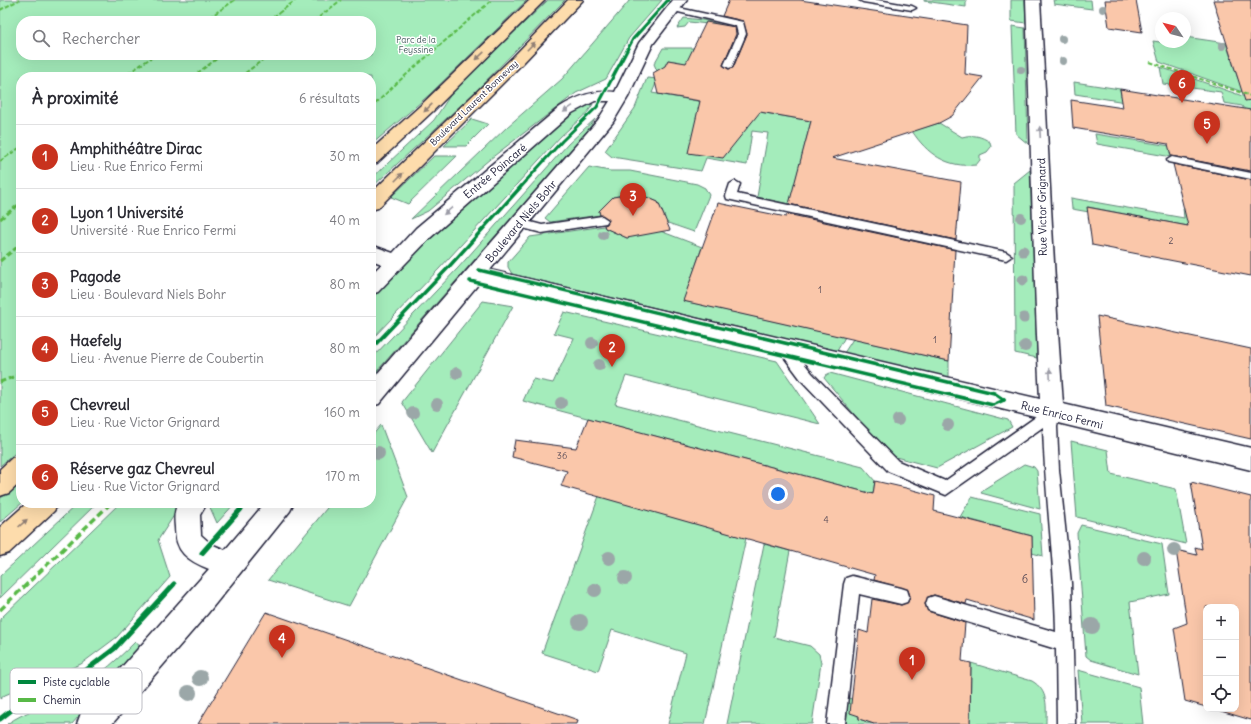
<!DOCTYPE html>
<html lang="fr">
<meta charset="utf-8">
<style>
:root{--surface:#fff;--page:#f7f7f7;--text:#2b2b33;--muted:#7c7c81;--line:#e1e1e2;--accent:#c8321e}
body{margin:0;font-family:Delius,sans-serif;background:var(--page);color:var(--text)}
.controls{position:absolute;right:12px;bottom:12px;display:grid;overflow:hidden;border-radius:8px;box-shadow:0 4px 16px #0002}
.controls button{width:36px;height:36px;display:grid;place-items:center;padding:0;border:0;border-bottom:1px solid var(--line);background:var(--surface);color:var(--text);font:20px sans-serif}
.compass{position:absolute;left:1155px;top:12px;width:36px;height:36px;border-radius:50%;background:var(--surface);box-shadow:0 4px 16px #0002;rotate:305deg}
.you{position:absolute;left:778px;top:494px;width:14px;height:14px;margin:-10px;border:3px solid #fff;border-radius:50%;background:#1a73e8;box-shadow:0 0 0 6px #1a73e833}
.badge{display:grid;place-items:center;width:26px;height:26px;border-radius:50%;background:var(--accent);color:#fff;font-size:13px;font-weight:700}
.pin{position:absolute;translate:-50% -33px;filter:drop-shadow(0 1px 2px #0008)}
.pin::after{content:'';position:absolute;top:21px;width:14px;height:12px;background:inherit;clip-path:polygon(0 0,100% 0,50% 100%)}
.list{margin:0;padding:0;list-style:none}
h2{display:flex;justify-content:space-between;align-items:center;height:52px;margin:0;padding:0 16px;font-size:17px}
h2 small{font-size:13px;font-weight:400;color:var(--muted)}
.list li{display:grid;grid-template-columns:26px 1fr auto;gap:12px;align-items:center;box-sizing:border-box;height:64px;padding:0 16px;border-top:1px solid var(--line)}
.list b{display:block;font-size:15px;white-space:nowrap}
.list p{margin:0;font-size:13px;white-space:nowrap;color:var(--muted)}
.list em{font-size:13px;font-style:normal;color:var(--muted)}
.icon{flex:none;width:22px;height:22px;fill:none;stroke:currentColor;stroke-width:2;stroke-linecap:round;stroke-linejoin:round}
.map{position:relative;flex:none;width:1251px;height:724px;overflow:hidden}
.search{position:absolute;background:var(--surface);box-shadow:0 4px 16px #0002;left:16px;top:16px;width:360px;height:44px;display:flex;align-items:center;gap:10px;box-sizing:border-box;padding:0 14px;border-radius:16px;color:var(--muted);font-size:15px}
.panel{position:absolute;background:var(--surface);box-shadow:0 4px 16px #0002;left:16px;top:72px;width:360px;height:436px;border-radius:16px}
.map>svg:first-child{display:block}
</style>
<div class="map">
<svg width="1251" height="724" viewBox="0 0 1251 724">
<rect width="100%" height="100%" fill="#fff"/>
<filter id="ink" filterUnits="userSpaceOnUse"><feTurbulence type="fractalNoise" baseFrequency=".025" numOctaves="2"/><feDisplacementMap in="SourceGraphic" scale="8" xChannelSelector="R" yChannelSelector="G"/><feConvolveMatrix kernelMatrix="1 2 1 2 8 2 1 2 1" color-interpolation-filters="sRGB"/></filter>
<g filter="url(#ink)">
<g fill="#a4ecbb" stroke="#63877b" fill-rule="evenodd">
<path d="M0,0H527L429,95L371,145V77H21V448L0,466ZM21,21H371V55H21Z"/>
<path d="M548,0H565L474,93L371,188V179L434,120L453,91Z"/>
<path d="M630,0H662L629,38L606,79L576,93L490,159L428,211L411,219L507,127L562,79Z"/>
<path d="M924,0H966V7L924,1Z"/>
<path d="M1011,0H1025L1026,23L1011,21Z"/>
<path d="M1053,0H1091L1092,9L1054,4Z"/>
<path d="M684,18L703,20L727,26L689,22L685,27L677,28Z"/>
<path d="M1012,26L1025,28L1028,144L1016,134Z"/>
<path d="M1185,37L1226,43L1238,79L1251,81V95L1159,62L1153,41L1167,43L1185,42Z"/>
<path d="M663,48H694L701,66L668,60L662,72L657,71L654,64Z"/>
<path d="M1160,67L1251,99V122L1075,94L1074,82L1120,89L1121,96L1244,109L1242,106L1224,103L1221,92L1163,84Z"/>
<path d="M647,78L658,79L652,93L811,121L792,195L957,228L954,239L757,197L768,133L752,131L747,165L706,158L701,171L612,157L605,151L635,108Z"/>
<path d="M593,104L588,112L561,136L439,269L371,340V300L411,253L437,228L578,109Z"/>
<path d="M472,119L488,124L466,146H444Z"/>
<path d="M595,119L588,130L371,378V359L458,268L568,144Z"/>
<path d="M939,123L962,137C973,134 981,136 990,142L991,147L987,152L980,155V160L976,165C947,168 927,154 912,131Z"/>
<path d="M1095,134L1170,146L1172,157L1097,144Z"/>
<path d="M434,156H457L408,204L391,197Z"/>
<path d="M589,167L610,171H630L697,184L705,188L709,195L694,232L662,221L665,218L658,202L637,193L613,197L599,211L600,215L550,222L545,218Z"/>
<path d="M1030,170L1037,358L1015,353L1014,183Z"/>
<path d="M1071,198L1184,218L1183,208L1251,221V238L1088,207L1089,212L1072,209Z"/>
<path d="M604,226L605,228L627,238L655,229L702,247L684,301L845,337L837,351L512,274L508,267V262L530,237Z"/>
<path d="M483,301L513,306L432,453L402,402Z"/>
<path d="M564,312L777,361L820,424L626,376L615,404L863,467L875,481L873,494L523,401L533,379L553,383L574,338L554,333Z"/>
<path d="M853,339L949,361V378L844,353Z"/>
<path d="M830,373L1008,420L1012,427L937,468L888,455L824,378L826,375Z"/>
<path d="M381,425L408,497L349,606L268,580L331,503H371V437Z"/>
<path d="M1071,441L1108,450L1111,474L1176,489L1186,544L1077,517Z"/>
<path d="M1024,464L1034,467L1037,471L1040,509L981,493L984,489Z"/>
<path d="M21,480L22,503L0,522V499Z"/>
<path d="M599,496L746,538L705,724H668L686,653L612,630L598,671L542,653Z"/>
<path d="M972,497L1040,514L1043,556L1032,553V536L960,517Z"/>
<path d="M78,503H97L0,598V576Z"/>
<path d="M120,503H182L158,540L170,577L117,637L81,664L5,695L0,699V619Z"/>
<path d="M208,503H235L217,523Z"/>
<path d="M1081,525L1162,544L1169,594L1130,602L1138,674L1091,660L1086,656L1077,533Z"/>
<path d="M764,544L790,551L774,637L810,646L819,654L821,663L812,724H727Z"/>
<path d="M135,642L140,646L72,724H7C24,712 43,707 62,698C90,684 113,664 135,642Z"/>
<path d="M971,663L1032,681C1049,691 1046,706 1046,724H970Z"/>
<path d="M1078,670L1139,687L1143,724H1082Z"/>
<path d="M848,698L852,699L859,719L874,724H846Z"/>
</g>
<g fill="#fac7aa" stroke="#22223b">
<path d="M729,0H800L967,25L965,74L983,77L952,116L939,123L832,158L961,182L956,240L789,204L811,121L760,112L723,158L688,153L700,101L658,94L653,73L665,66L668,60L686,63L706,22L735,27L736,34L723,65L728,69L733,68L747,34L743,21L722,16Z"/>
<path d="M1105,0H1136L1142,32L1109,27Z"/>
<path d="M1213,0H1251V100L1245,101Z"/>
<path d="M1120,89L1251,110V171L1171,156L1168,144L1073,128L1071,100L1123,108Z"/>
<path d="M1173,164L1251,180V276L1092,245L1087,207L1188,226Z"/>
<path d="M637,193L658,202L670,230L627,238L605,228L604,225L607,224L609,220L600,215L599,211L613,197Z"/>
<path d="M718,203L786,217L787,214L955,250L949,361L683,301Z"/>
<path d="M1097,316L1251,349V439L1106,406Z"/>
<path d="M588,418L873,494L875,481L906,488L935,496L934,511L1032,536L1034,620L967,600L966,604L934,595L928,597L925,604L928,611L965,623L962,661L971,663L970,724H874L859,719V716L850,713L859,630L868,633L872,599L901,605L908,602L910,596L908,590L874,580L875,575L561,486L567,471L512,457L515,440L576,448Z"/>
<path d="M1191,482L1251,497V720L1214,709H1236V607H1206V707L1185,701L1174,628L1187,623L1176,550L1197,555L1195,547L1202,549Z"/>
<path d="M266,612L578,720L577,724H198Z"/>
</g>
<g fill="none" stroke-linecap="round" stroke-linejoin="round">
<g stroke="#22223b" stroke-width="3">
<g id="service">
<path d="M859,0H878L912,6L916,8L912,10L863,2Z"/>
<path d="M670,6L743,22L746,34L732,67L729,68L724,65L738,34L736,26L670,10Z"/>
<path d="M1172,157L1251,173V179L1168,162L1167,160Z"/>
<path d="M735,181L740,184L737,194L1006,252L1012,256L1006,260L727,199L726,196L730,184Z"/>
<path d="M602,216L608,220L606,223L542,233L515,226L513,223L519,219L542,225Z"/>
<path d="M782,341L787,342L812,373L898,461L945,481L1047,409L1052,407L1057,409L1059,413L1057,427L1059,470L1071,583L1075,724H1057L1056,649L934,612L928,610L926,604L928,598L934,596L1056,632C1055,563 1045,496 1043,427L946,495L888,471L802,381L776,346L777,342Z"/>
<path d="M852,576L901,588L907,590L909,596L907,602L901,604L859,594L845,724H827L844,584L846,578Z"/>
</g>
</g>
<g stroke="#22223b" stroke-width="3">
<g id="minor">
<path d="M673,0H687L653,44L628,97L613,122L490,270L1040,399C1033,266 1031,133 1026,0H1040C1048,135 1053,270 1063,404L1251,448V470L1054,422L1052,423L1043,419L480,282L379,404L371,406V381L598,120L610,101H595L572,113L430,238L378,292L371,294V274L382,264L371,260V245L393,253L416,228L560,107C578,96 594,90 615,92L639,43Z"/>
<path d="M178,503H207L200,515L201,535L211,544L225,550L265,503H294L290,511L208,613L112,724H77L81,713L209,569C187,560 175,552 175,527C174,518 174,511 178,503Z"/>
</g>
</g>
<g stroke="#22223b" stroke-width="3">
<g id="primary">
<path d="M530,0H545L433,111L377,163L371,164V150L421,105Z"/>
<path d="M568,0H583L523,63L378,208L371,210V193L513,57Z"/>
<path d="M21,455V482L9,493L0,496V469L12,458Z"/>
<path d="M27,503H58L54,511L9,553L0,556V527Z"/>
</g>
</g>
<use href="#service" fill="#fff" fill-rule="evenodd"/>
<use href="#minor" fill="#fff" fill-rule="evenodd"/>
<use href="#primary" fill="#fddcac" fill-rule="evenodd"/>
<g stroke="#58b947" stroke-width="2" stroke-dasharray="4.5 2" stroke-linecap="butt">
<path d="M0,10L19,0"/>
<path d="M204,21L235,0"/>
<path d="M268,21L296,0"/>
<path d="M314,21L341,0"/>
<path d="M1150,62L1251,96"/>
<path d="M123,77L155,55"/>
<path d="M192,77L222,55"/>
<path d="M240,77L269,55"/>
<path d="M371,108L399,81L492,0"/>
<path d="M0,161L21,147"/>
</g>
<g stroke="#58b947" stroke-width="3" stroke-dasharray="5.5 3" stroke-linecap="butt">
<path d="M0,219L21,203"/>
<path d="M0,261L21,244"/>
<path d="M0,382L21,374"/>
</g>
<path stroke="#58b947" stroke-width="3.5" stroke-dasharray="7 3.5" stroke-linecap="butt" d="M0,610L111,503"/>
<g stroke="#fff" stroke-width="5">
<path id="cycleway-far2" d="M525,182L562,141L597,107L633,39L668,0"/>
</g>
<g stroke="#fff" stroke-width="6">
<g id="cycleway-far1">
<path d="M479,270L994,393L1004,400"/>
<path d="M470,281L993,405L1004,400"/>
<path d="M371,349L446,270L526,181"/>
</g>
</g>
<g stroke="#fff" stroke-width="8">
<g id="cycleway">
<path d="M202,553L241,509L244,503"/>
<path d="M0,719L18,705L77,677L114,649L174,584"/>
</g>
</g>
<use href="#cycleway-far2" stroke="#00873e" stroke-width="3"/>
<use href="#cycleway-far1" stroke="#00873e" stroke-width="3.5"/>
<use href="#cycleway" stroke="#00873e" stroke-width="5"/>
</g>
<g fill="#9ba7a8">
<circle cx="1103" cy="9" r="4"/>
<circle cx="1062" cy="39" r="4"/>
<circle cx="1222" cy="46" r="4"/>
<circle cx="1063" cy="61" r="4"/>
<circle cx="1021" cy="70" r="4"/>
<circle cx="1021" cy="218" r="5"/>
<circle cx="603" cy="235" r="5"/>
<circle cx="1023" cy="251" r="5.5"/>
<circle cx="1023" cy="280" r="5.5"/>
<circle cx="1024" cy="318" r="5.5"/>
<circle cx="592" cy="343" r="6"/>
<circle cx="1025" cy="346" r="6"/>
<circle cx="617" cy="347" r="6"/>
<circle cx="599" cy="365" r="6"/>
<circle cx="457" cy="373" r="6"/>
<circle cx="561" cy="403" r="6"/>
<circle cx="437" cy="404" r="6"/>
<circle cx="413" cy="413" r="6"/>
<circle cx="898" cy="420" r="6"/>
<circle cx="948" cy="425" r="6"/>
<circle cx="378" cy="453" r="7"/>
<circle cx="1174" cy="550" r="7"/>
<circle cx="609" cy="558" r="7"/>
<circle cx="1144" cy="558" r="7"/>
<circle cx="625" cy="578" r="7"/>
<circle cx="595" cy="590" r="7"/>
<circle cx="580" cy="622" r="8"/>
<circle cx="1092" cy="626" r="8"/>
<circle cx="200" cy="678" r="8"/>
<circle cx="189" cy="693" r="8"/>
</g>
<defs><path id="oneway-solid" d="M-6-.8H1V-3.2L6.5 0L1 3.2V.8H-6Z"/></defs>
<g fill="#907f74">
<use href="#oneway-solid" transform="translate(531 46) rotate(-46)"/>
<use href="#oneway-solid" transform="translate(480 56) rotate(136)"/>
<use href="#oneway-solid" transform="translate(428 108) rotate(136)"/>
<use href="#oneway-solid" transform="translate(399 177) rotate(-45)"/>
<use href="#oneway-solid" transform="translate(23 523) rotate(-42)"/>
</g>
<g fill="#9c9ca7">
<use href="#oneway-solid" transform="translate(568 109) rotate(146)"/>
<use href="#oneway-solid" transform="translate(1040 132) rotate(-93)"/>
<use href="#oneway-solid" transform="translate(448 211) rotate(140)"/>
<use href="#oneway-solid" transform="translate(1050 374) rotate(-93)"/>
</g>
</g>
<g text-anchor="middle" stroke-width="3" stroke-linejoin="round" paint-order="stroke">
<g font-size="9" fill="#495f61" stroke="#fff">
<text x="416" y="43">Parc de la<tspan x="416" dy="10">Feyssine</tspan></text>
</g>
<g font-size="9" fill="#22223b" stroke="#fff">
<text transform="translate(474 103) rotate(-44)" y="3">Boulevard Laurent Bonnevay</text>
</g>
<g font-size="9" fill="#584b57">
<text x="1171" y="244">2</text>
<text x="820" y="293">1</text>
<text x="935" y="343">1</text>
<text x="562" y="459">36</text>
<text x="826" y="523">4</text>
</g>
<g font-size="11" fill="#22223b" stroke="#fff">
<text transform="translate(495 171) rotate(-40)" y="4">Entrée Poincaré</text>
<text transform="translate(1042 207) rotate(-91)" y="4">Rue Victor Grignard</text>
<text transform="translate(521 221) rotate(-50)" y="4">Boulevard Niels Bohr</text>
<text transform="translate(1062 415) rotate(14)" y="4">Rue Enrico Fermi</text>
</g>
<g font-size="11" fill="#584b57">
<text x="1025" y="583">6</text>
</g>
</g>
<rect x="10" y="668" width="132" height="46" rx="6" fill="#fff" stroke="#bdbdc4" stroke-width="1"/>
<rect x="18" y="680" width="18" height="4" fill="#00873e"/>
<rect x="18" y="698" width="18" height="4" fill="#58b947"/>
<g font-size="11" fill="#22223b">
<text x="43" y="686">Piste cyclable</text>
<text x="43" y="704">Chemin</text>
</g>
</svg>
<div class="controls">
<button>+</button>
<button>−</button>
<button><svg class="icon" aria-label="locate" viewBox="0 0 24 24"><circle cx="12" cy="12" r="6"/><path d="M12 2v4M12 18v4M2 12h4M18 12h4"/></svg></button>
</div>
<svg class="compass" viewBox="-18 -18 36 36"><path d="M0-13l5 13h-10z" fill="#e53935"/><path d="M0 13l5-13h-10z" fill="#7c7c81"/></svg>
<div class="you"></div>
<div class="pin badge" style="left:912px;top:680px">1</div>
<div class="pin badge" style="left:612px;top:367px">2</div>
<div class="pin badge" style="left:633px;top:216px">3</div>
<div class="pin badge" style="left:282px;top:658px">4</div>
<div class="pin badge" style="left:1207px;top:144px">5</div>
<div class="pin badge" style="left:1182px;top:103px">6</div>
<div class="search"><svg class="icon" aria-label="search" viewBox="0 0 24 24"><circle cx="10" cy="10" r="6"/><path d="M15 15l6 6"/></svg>Rechercher</div>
<section class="panel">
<h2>À proximité<small>6 résultats</small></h2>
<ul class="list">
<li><span class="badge">1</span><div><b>Amphithéâtre Dirac</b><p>Lieu · Rue Enrico Fermi</p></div><em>30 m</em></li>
<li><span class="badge">2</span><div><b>Lyon 1 Université</b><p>Université · Rue Enrico Fermi</p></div><em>40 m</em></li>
<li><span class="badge">3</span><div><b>Pagode</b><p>Lieu · Boulevard Niels Bohr</p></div><em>80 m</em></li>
<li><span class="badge">4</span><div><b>Haefely</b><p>Lieu · Avenue Pierre de Coubertin</p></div><em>80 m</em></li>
<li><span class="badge">5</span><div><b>Chevreul</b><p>Lieu · Rue Victor Grignard</p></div><em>160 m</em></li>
<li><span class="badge">6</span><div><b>Réserve gaz Chevreul</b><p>Lieu · Rue Victor Grignard</p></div><em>170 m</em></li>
</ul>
</section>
</div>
